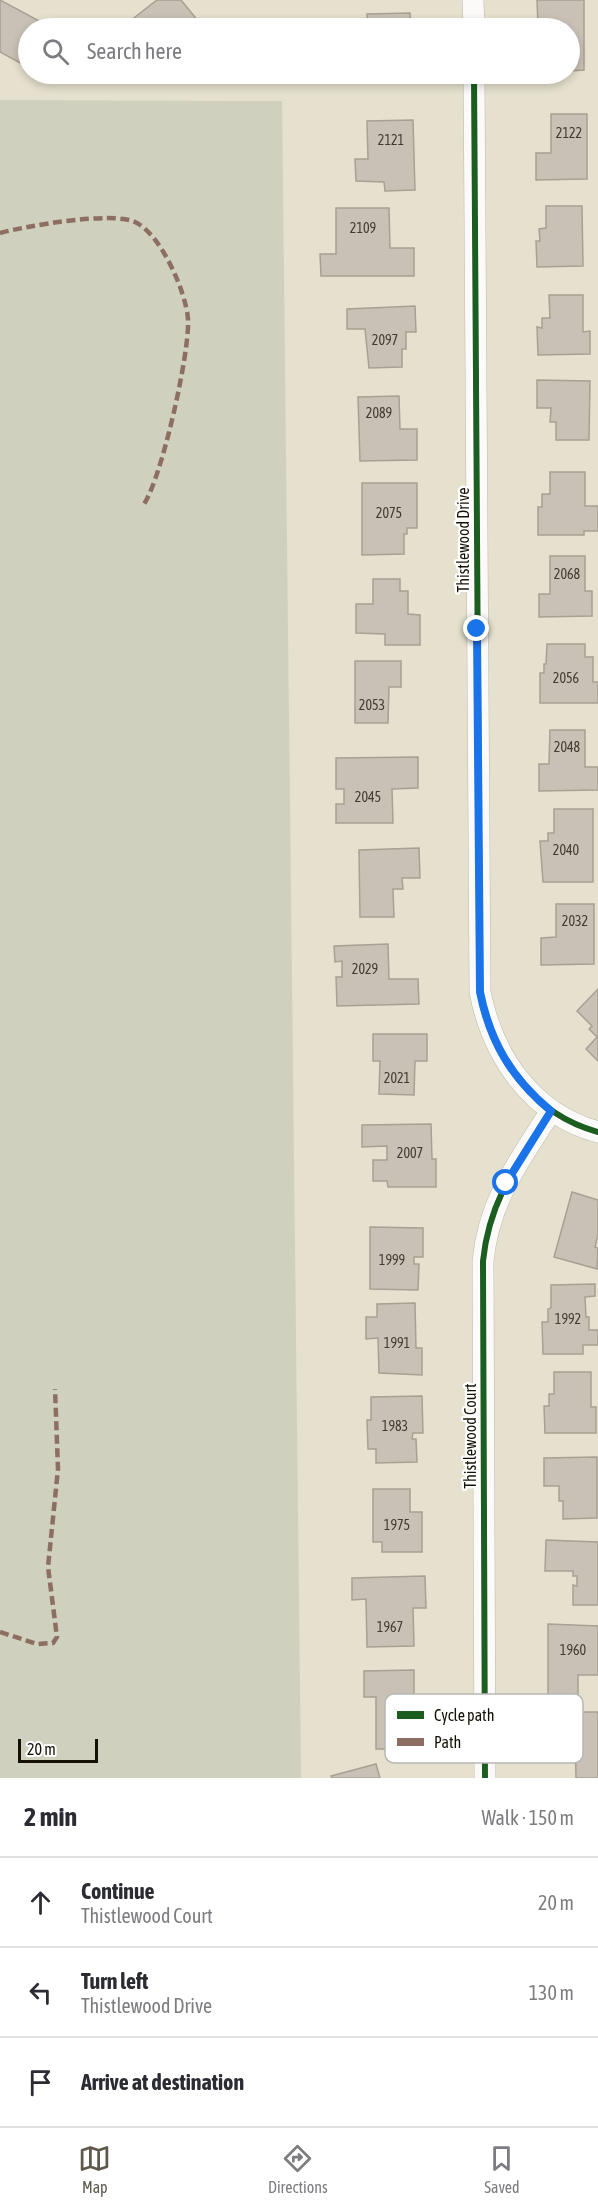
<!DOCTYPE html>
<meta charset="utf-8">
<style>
:root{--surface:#fff;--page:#f2f2f3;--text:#2b2b33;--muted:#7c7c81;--line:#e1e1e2;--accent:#5e594b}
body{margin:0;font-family:"Asap Condensed",sans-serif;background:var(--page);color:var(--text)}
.scale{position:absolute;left:18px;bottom:15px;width:80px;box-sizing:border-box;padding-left:6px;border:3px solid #141005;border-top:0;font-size:16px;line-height:21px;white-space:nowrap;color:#141005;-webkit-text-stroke:4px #fff;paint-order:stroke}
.stop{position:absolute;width:18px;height:18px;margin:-14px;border:4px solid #1a73e8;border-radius:50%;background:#fff}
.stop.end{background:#1a73e8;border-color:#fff;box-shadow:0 2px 6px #0008}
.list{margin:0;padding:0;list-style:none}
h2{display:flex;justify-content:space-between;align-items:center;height:78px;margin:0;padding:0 24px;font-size:26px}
h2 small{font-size:20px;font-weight:400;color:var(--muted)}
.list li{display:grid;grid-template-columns:39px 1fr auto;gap:18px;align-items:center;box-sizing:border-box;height:90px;padding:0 24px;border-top:2px solid var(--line)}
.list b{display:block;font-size:22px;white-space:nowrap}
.list p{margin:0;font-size:20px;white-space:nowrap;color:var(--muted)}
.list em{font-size:20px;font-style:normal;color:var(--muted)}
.icon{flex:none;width:33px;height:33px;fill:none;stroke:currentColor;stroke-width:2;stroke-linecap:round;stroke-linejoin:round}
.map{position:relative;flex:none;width:598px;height:1778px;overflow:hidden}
.search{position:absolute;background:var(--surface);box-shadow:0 3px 9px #0003;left:18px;right:18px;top:18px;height:66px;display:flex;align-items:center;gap:15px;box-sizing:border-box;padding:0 21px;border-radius:33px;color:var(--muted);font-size:22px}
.sheet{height:348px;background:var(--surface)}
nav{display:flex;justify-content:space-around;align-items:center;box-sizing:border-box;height:84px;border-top:2px solid var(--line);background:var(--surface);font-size:16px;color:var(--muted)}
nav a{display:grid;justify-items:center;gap:3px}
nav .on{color:var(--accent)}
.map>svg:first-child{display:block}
</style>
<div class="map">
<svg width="598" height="1778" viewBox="0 0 598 1778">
<rect width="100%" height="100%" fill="#e6e1ce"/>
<path fill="#cfd0be" d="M0,100L282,101L301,1778H0Z"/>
<g fill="#c9c1b5" stroke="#a7a093" stroke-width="1.5">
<path d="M0,0L52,28H28V53L22,64L0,52Z"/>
<path d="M157,0H181L198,21L189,28H121Z"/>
<path d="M537,0H584V70L570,71V28H545V25L538,26Z"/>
<path d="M410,13L411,28H368L367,14Z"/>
<path d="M551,114H587V179L536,180V153H551Z"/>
<path d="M413,120L415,190L385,191L384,182L356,181L355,159H368L367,121Z"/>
<path d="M546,206H582L583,266L537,267L536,241H540L539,229L546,228Z"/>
<path d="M336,208H389L390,248H414V276H321L320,254H336Z"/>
<path d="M549,295H583V332L590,331V354L538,355L537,327L542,328V318H550Z"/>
<path d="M415,306L416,332H406V349H402V367L369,368L365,329H347V309Z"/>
<path d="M537,380L590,381L589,440H556V422H550L551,408H537Z"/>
<path d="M399,396L400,429H417V460L360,461L358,397Z"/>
<path d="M550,472H585V506H598V531H584V535H538V507H542V494H550Z"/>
<path d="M362,483H417V528H407V534H404V554L362,555Z"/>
<path d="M550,556H585V591H592V616L539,617V594H550Z"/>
<path d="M373,579H400V591H408V614L420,615V645H385V634L356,633V604H373Z"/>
<path d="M547,644H585V657H593V682H598V703H540V673H544V664H546Z"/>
<path d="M355,661H401V687H389L388,723H355Z"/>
<path d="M550,730H585V767H598V790L539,791V764H549Z"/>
<path d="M418,757V788L392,789L393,823H336V804H344V789H336V758Z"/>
<path d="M554,809H593V882H543L540,841H548V833H554Z"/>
<path d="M419,848L420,878H402L403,889H393L394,917H360L359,850Z"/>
<path d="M556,904H594V964L541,965V938L556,937Z"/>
<path d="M388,944L389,979H418L419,1004L337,1006L336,977H342V961L335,962L334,946Z"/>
<path d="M598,989V1061L586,1049L597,1037L589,1029L592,1026L577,1011Z"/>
<path d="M373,1034H427V1061H415L414,1095L379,1094L380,1061H373Z"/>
<path d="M431,1124L432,1159H436V1187H388L387,1181H373V1160H387V1146L362,1147V1125Z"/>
<path d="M572,1192L598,1200V1235L595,1247L598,1248L597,1269L554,1257Z"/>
<path d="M370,1227L423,1228V1257H414V1264H419L418,1290L370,1289Z"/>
<path d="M595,1284V1296L585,1297L586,1317H589V1330H598V1345H583V1354H543L542,1322H548V1309L551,1308V1285Z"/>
<path d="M415,1303L416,1348H422V1375L379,1373L378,1338L366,1339V1317H377V1304Z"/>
<path d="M554,1372H591V1407H596V1433H545L544,1406H549V1394H554Z"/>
<path d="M422,1396L423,1433H413L412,1439H416L417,1462L376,1463V1449H368L367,1420H371V1397Z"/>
<path d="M597,1457V1518L563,1519V1501H559V1486H544V1458Z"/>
<path d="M373,1489H410V1512H422V1552H382V1542H373Z"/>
<path d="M546,1540L598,1542V1605H573V1585L577,1586V1576H573V1571H545Z"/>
<path d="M425,1576L426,1608H413L414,1646L367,1647L366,1599L352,1600V1578Z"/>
<path d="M548,1624L598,1626V1675H578V1695H548Z"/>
<path d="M414,1670V1725L409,1724V1749H376V1697H364V1671Z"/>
<path d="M580,1712H598V1778H576L575,1729H580Z"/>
<path d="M376,1764L380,1778H332L331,1776Z"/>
</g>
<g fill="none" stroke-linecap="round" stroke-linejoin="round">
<g stroke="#bcb8a9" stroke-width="22">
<g id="minor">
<path d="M473,0L474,28"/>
<path d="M474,74L480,992C493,1057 532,1114 598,1132"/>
<path d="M485,1778L483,1261C489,1200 519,1161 551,1111"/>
</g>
</g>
<use href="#minor" stroke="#fbfaf8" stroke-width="21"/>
<g stroke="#8d6e63" stroke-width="4.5" stroke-dasharray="9 4.5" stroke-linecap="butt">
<path d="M0,233C26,226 112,211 135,222C161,234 186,292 188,319C190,352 162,477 144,504"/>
<path d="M0,1632L37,1644L53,1643L57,1637L48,1567L58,1469L55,1389"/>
</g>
<g stroke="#fff" stroke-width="10">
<g id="cycleway">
<path d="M474,74L480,992C493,1057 532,1114 598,1132"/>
<path d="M485,1778L483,1261C489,1200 519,1161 551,1111"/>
</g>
</g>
<use href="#cycleway" stroke="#1b5e20" stroke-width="6"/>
</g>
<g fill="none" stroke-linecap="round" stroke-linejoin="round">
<path stroke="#1a73e8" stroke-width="8" d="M477,629L480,992C490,1042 512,1079 551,1111L506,1183"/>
</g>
<g text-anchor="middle" stroke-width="4.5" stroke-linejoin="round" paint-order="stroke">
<g font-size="14" fill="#413c31">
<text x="569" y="138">2122</text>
<text x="391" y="145">2121</text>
<text x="363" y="233">2109</text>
<text x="385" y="345">2097</text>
<text x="379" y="418">2089</text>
<text x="389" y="518">2075</text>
<text x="567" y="579">2068</text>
<text x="566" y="683">2056</text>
<text x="372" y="710">2053</text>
<text x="567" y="752">2048</text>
<text x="368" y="802">2045</text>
<text x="566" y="855">2040</text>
<text x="575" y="926">2032</text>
<text x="365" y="974">2029</text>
<text x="397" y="1083">2021</text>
<text x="410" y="1158">2007</text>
<text x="392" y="1265">1999</text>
<text x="568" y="1324">1992</text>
<text x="397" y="1348">1991</text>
<text x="395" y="1431">1983</text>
<text x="397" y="1530">1975</text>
<text x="390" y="1632">1967</text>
<text x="573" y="1655">1960</text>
</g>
<g font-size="16" fill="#141005" stroke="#fff">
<text transform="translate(463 540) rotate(-90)" y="6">Thistlewood Drive</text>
<text transform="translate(470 1436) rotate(-90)" y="6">Thistlewood Court</text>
</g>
</g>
<rect x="385" y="1694" width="198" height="69" rx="9" fill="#fff" stroke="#b8b7b4" stroke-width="1.5"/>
<rect x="397" y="1711" width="27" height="8" fill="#1b5e20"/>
<rect x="397" y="1738" width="27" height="8" fill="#8d6e63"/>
<g font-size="16" fill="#141005">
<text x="434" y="1721">Cycle path</text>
<text x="434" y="1748">Path</text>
</g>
</svg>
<div class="scale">20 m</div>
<div class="stop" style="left:506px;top:1183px"></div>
<div class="stop end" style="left:477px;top:629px"></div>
<div class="search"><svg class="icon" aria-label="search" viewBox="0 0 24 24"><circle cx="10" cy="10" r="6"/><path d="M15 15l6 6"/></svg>Search here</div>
</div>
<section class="sheet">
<h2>2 min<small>Walk · 150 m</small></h2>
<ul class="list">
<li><svg class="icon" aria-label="ahead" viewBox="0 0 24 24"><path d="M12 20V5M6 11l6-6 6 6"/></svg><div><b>Continue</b><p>Thistlewood Court</p></div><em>20 m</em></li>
<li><svg class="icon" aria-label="left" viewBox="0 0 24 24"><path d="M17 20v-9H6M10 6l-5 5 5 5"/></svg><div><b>Turn left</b><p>Thistlewood Drive</p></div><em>130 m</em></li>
<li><svg class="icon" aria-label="arrive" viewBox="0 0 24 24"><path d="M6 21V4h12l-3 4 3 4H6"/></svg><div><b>Arrive at destination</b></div></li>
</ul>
</section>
<nav>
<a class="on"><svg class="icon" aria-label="map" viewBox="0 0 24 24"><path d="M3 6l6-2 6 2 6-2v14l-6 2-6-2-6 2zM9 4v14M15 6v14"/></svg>Map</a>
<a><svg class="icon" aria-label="directions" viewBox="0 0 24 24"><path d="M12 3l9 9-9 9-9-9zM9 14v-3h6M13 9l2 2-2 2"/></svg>Directions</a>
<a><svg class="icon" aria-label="saved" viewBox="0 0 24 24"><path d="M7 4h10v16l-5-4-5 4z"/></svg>Saved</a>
</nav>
